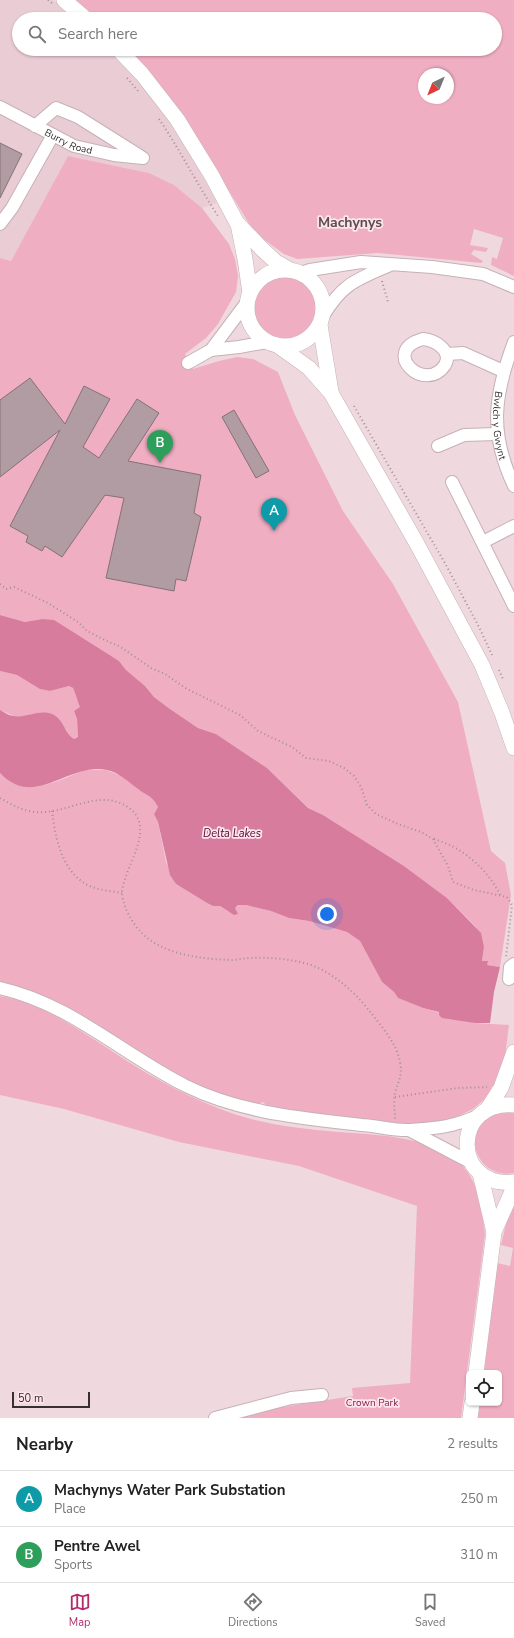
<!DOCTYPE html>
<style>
:root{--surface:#fff;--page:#f2f2f2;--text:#222;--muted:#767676;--line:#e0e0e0;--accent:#b32a6a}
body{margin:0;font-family:"Nunito Sans",sans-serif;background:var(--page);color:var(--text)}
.controls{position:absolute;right:12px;bottom:12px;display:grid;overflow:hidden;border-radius:6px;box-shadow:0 1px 3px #0004}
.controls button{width:36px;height:36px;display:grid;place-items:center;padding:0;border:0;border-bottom:1px solid var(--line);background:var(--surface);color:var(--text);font:20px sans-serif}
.compass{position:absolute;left:418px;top:68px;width:36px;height:36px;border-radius:50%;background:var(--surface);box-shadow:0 1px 3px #0004;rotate:223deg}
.scale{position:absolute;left:12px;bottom:10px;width:78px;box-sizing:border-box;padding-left:4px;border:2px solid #372f31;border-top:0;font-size:11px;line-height:14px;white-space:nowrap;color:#372f31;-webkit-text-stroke:3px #fce6ec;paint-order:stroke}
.you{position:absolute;left:327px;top:914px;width:14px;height:14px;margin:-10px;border:3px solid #fff;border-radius:50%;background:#1a73e8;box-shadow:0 0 0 6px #1a73e833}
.badge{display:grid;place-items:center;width:26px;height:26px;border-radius:50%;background:var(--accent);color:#fff;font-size:13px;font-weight:700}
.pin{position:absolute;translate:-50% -33px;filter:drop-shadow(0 1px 2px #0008)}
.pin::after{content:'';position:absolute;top:21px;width:14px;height:12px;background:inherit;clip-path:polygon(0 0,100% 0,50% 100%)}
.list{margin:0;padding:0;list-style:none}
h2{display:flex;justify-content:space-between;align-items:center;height:52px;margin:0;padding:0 16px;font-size:17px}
h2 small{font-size:13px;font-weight:400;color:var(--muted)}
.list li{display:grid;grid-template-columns:26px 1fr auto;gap:12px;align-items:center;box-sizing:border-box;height:56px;padding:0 16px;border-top:1px solid var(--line)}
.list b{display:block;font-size:15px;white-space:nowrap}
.list p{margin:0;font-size:13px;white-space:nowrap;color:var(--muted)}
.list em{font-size:13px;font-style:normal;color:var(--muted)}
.icon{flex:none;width:22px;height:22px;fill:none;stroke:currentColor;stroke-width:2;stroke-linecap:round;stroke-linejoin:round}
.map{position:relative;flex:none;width:514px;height:1418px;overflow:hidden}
.search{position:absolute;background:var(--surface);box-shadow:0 1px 3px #0004;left:12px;right:12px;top:12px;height:44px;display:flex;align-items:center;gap:10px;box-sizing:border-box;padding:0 14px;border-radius:22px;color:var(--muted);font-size:15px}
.sheet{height:164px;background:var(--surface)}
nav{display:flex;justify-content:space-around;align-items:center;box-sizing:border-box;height:56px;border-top:1px solid var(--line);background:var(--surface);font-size:11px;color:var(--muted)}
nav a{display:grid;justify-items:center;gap:2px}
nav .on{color:var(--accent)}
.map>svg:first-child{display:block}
</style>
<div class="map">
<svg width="514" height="1418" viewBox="0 0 514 1418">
<rect width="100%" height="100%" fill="#efd9df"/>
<path fill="#eaccd5" d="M0,0H53L76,19H19V49H110L147,91L187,148L217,203L202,208L174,185L149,173L68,156L11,261L0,258Z"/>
<g fill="#f0aec3" fill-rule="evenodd">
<path d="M74,0H514V276L491,265L492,257L497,259L503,238L474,229L470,245L488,248L486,252L474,250L471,254L483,261L481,263L378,253L297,259L284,254L266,241L263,243L256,235L187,122L128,49H495V19H97ZM424,74H448V98H424Z"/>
<path d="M68,156L149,173L174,185L202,208L229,244L235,259L238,276L236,292L218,324L206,338L185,354L193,369L219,361L237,357L253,359L278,372L295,415L343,511L393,584L458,702L491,851L505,863L511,895L500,967L487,965L482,961L484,947L476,927L447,898L404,866L323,815L308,808L267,768L216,734L198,728L170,709L154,697L145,686L126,670L119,661L42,619L25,622L0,615V258L11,261Z"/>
<circle cx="286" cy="308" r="33"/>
<path d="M0,671L17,675L41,689L50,691L69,686L73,688C76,695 77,701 81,707L74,711L77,719L78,737L74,739L69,736L66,729L24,716H14L0,710Z"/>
<path d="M84,770H106L125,777L139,790L153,798L158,807L154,814L158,822L166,862L176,884L207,903L213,906H220L229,912L239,905H246L271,911L289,918L309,921L347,932L360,941L382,982L394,992L398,998L423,1008L475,1023L509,1025C506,1044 506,1074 491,1088L493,1089L486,1098L473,1109L454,1118L435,1123L414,1124L332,1118L271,1110L263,1102L254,1105L190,1083L0,984V773C25,799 56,782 84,770Z"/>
<path d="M0,996C45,1003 83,1033 121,1057C156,1080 194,1100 234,1114C267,1125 303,1129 338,1132C376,1135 418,1135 452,1157C478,1174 482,1206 485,1234L461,1418H235L264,1410L353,1396L352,1388L410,1383L417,1206L299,1166L179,1142L64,1109L0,1095Z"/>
<path d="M508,1112L514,1113V1173C477,1180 459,1131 493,1115C498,1113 503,1113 508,1112Z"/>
<path d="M514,1205V1418H476L478,1403H499V1373H482L497,1263L510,1266L513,1248L501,1245L507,1220Z"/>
</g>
<path fill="#d77c9d" d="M0,615L25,622L42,619L54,620L119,661L126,670L145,686L154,697L170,709L198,728L216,734L267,768L308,808L323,815L404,866L447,898L481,933L484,947L482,961H488L487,965L500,967L494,992L490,1023H475L442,1018L439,1015V1012L423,1008L398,998L394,992L382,982L360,941L347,932L309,921L289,918L271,911L246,905H238L235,908L238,914L234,915L220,906H213L207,903L176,884L170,875L158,822L154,814L158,807C151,794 148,797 138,789C127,781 120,773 107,770C68,762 35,810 0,773V710C4,712 9,716 14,716C27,718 39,709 52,714C64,719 64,733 74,739L78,737L77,719L74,711L80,707C77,701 76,694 73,688L69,686L50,691L40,689L17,675L0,671Z"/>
<g fill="#b19ca3" stroke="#847177">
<path d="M0,143L22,154L0,198Z"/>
<path d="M30,378L65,424L84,386L110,399L83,447L99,458L137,399L159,413L128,461L201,475L194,513L201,517L186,581L176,579L174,591L106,578L124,498L105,495L62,557L45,546L42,551L26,542L28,536L10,526L60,430L0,477V400Z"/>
<path d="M234,410L269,471L256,478L222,417Z"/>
</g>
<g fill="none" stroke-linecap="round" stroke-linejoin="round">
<g stroke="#c6b1b7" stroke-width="14">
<g id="minor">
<path id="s1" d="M0,107L74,146L114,155L143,158"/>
<path d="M35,126L56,108L78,117L140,156"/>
<path d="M0,224L12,208L53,135"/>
<path d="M301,273L310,270L361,262L432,267L483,274L514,287"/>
<path d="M323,316C343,283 356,280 390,265"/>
<path d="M423,339C435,340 453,351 445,365C425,395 379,351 423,339Z"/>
<path id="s2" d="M514,342C494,395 489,433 514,486"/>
<path d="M211,350L239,347L267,342"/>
<path d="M447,354L463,353L503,371"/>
<path d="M188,363L211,350L247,302"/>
<path d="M438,446L464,435L497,434"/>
<path d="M452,482L514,606"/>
<path d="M483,542L514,526"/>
<path d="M509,979L510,967L514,964"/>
<path d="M0,988C71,1004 122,1054 186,1086C241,1113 302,1118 362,1125C378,1126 395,1131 410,1130C424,1129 442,1128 455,1124C463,1122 470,1119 478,1116"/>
<path d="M409,1130L472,1163"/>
<path d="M215,1418L291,1398L322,1395"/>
</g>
</g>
<g stroke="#c6b1b7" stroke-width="16">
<g id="major">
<path d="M64,0L86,19"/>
<path d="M118,49L142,74L177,119L212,176L237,223L263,250L276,262L290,270"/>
<path d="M238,224L245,259L250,293"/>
<circle cx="285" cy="308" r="38"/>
<path d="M320,325L331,392"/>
<path d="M277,345L309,368L331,393L417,544L482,665L502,713L514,748"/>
<path d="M514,1105C451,1100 452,1189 514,1182"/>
<path d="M488,1108L501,1088L514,1052"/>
<path d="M480,1173L494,1232"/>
<path d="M476,1373L494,1232L514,1187"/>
<path d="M470,1418L472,1403"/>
</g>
</g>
<g stroke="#a09095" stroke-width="2" stroke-dasharray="1 3" stroke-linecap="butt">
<path d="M48,0L52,3"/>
<path d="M102,49L106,53"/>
<path d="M127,78L138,91"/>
<path d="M159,119C180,150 197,184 218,216"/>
<path d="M382,281L388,302"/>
<path d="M354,406L446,565L479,627L492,655"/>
<path d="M0,584L6,589L14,587L48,603L78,622L87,631L109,642L119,646L151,668L165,674L187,689L240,715L258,731L292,747L306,758L329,761L344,768L354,776L361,787L367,805L376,814L398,824L421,832L433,839L448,866L453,882L474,890L507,897L512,905L506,957"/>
<path d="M499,670L503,679"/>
<path d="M0,798C9,803 19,809 29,811C63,819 98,785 129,808C157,828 124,867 122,892C122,905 132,923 141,932C162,955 202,959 231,960C238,960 244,958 251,958C270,957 290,959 308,964C333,972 355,992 371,1013C382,1027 397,1044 400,1062C403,1076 398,1081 395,1093C393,1102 395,1111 395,1119"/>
<path d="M52,811C55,836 61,868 84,883C95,890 110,891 122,893"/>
<path d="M434,839C464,848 486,868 501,896"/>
<path d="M395,1097L458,1088L487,1087"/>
</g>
<use href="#minor" stroke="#fff" stroke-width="12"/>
<use href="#major" stroke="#fff" stroke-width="15"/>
</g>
<g text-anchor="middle" stroke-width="3.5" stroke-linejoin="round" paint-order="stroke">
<g font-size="10" fill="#372f31" stroke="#fce6ec">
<text dy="4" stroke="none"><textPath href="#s1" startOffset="77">Burry Road</textPath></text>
<text dy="4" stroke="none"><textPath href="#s2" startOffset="86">Bwlch y Gwynt</textPath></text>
</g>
<g font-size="10" fill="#8a1d50" stroke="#fce6ec">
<text x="372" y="1406">Crown Park</text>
</g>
<g font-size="11" font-style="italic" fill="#54002c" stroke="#fce6ec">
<text x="232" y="837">Delta Lakes</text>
</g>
<g font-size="14" font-weight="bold" fill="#5e4c51" stroke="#fce6ec">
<text x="350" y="227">Machynys</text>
</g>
</g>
</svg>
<div class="controls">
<button><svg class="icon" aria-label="locate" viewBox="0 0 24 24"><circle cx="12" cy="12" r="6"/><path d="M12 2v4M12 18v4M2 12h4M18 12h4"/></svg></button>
</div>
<svg class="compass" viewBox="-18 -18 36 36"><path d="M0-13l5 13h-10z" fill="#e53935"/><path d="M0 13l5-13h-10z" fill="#767676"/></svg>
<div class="scale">50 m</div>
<div class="you"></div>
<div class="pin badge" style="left:274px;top:531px;background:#0f9aa8">A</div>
<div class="pin badge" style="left:160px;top:463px;background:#2e9e5b">B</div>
<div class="search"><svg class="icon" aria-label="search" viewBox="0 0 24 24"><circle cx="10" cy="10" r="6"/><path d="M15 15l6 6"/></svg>Search here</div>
</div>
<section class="sheet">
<h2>Nearby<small>2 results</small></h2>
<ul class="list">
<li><span class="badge" style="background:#0f9aa8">A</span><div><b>Machynys Water Park Substation</b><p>Place</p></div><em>250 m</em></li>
<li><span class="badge" style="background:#2e9e5b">B</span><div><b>Pentre Awel</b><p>Sports</p></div><em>310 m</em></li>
</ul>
</section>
<nav>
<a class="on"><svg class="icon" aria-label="map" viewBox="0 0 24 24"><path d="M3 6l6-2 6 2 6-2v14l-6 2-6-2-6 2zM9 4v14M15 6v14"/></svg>Map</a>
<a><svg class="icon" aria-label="directions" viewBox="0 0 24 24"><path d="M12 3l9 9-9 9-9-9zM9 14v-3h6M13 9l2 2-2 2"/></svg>Directions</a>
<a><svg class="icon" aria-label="saved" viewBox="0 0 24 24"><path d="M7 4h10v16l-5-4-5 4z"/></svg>Saved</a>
</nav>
